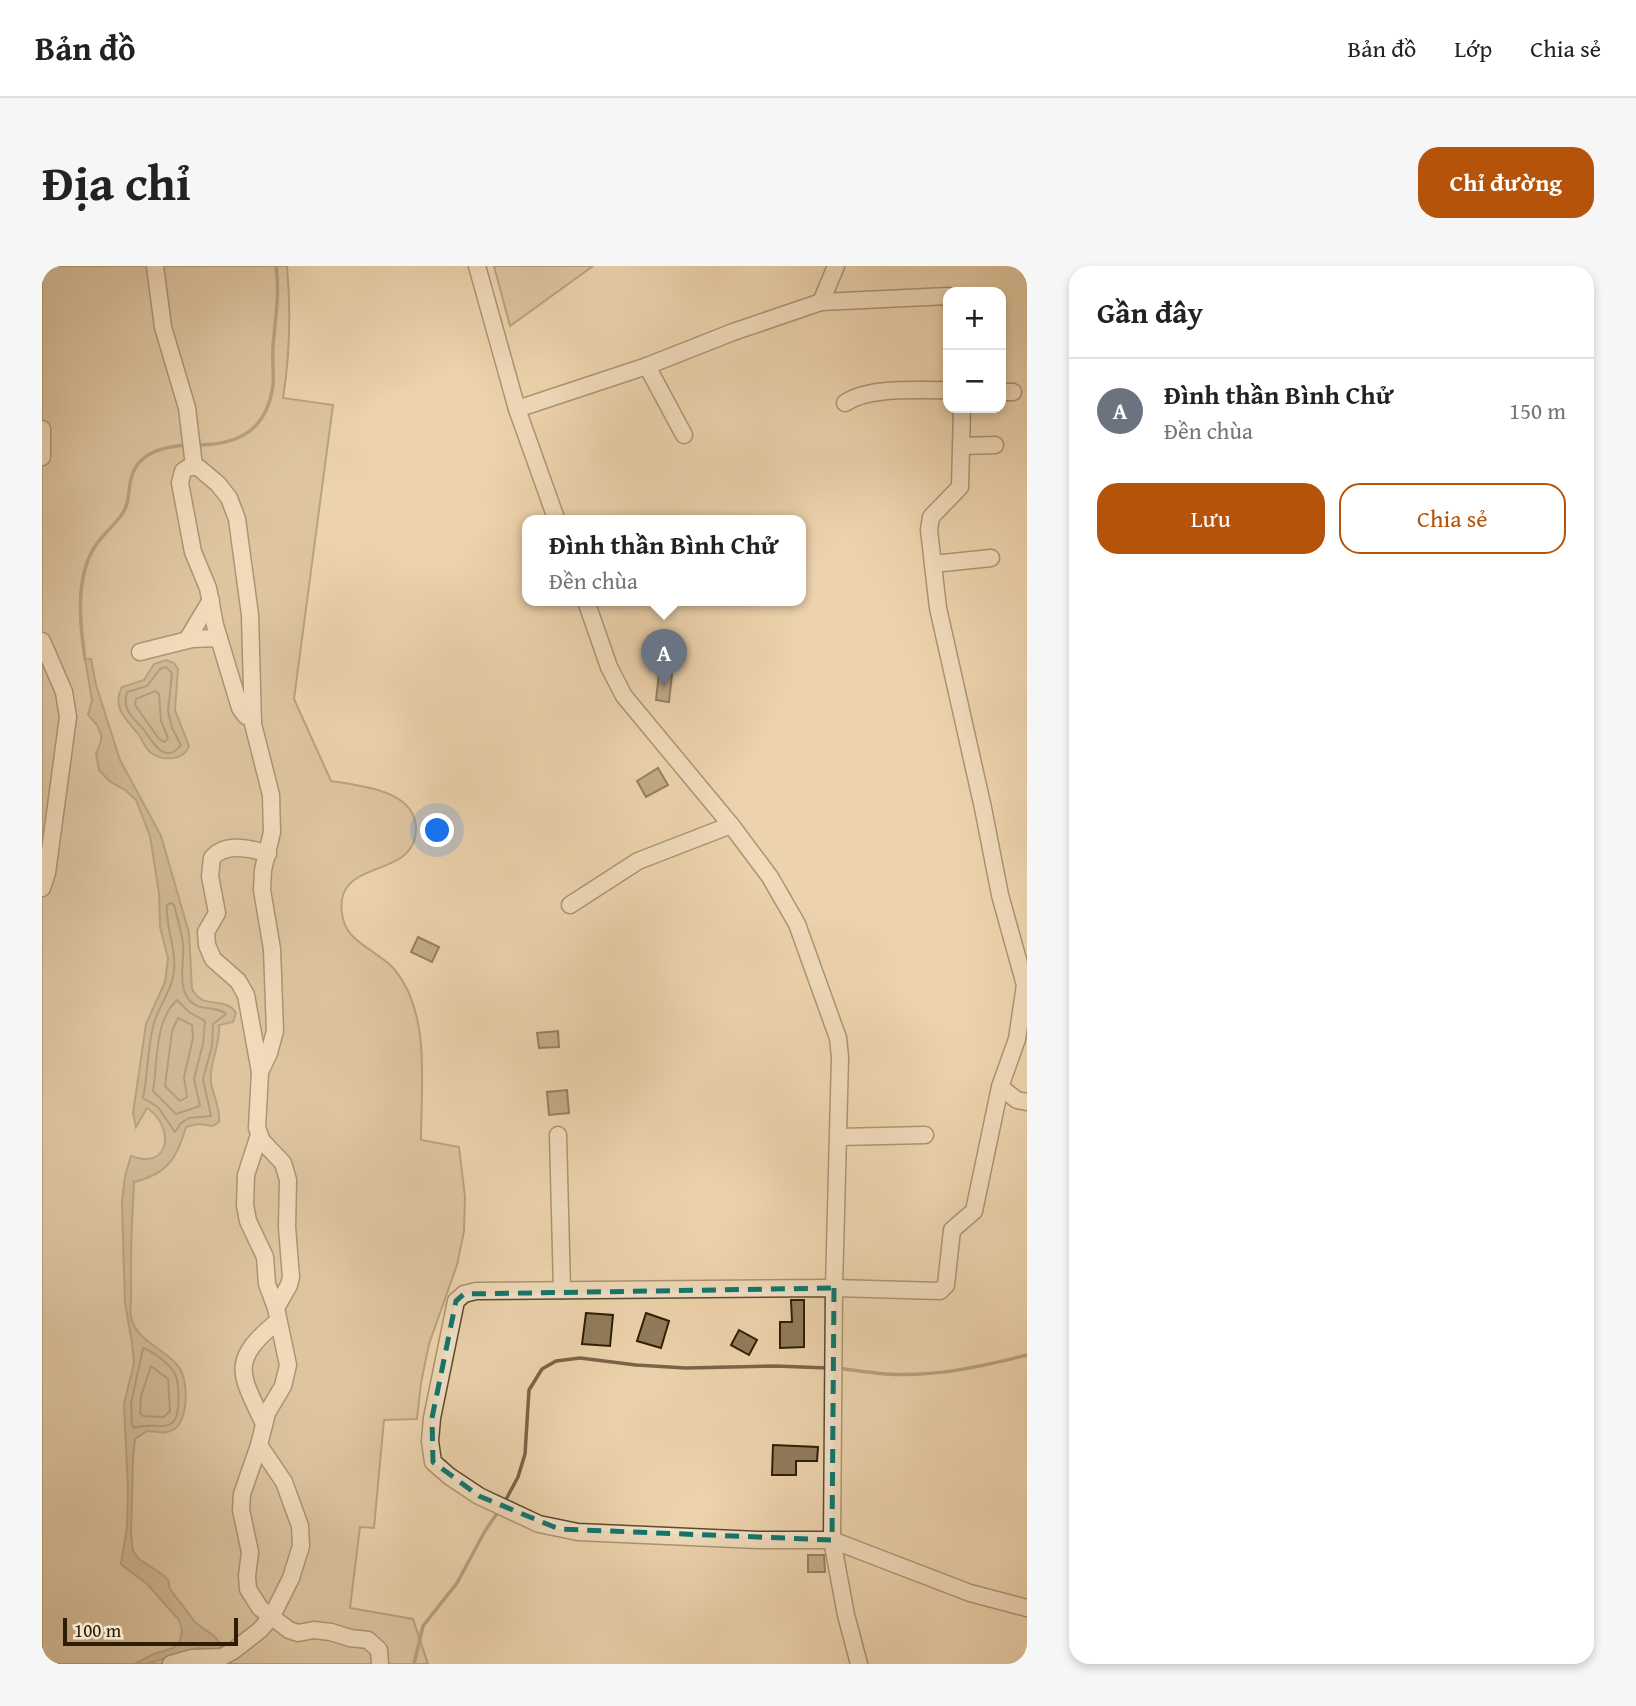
<!DOCTYPE html>
<html lang="vi">
<meta charset="utf-8">
<style>
:root{--surface:#fff;--page:#f6f6f6;--text:#222;--muted:#767676;--line:#e0e0e0;--accent:#b45309}
body{margin:0;font-family:"Gentium Book Plus",serif;background:var(--page);color:var(--text)}
.controls{position:absolute;right:21px;top:21px;display:grid;overflow:hidden;border-radius:14px;box-shadow:0 4px 10px #0003}
.controls button{width:63px;height:63px;display:grid;place-items:center;padding:0;border:0;border-bottom:2px solid var(--line);background:var(--surface);color:var(--text);font:35px sans-serif}
.scale{position:absolute;left:21px;bottom:18px;width:175px;box-sizing:border-box;padding-left:7px;border:4px solid #2d1d04;border-top:0;font-size:19px;line-height:24px;white-space:nowrap;color:#2d1d04;-webkit-text-stroke:5px #f3e2ca;paint-order:stroke}
.you{position:absolute;left:396px;top:565px;width:24px;height:24px;margin:-18px;border:5px solid #fff;border-radius:50%;background:#1a73e8;box-shadow:0 0 0 10px #1a73e833}
.badge{display:grid;place-items:center;width:46px;height:46px;border-radius:50%;background:var(--accent);color:#fff;font-size:23px;font-weight:700}
.pin{position:absolute;translate:-50% -58px;filter:drop-shadow(0 2px 4px #0008)}
.pin::after{content:'';position:absolute;top:37px;width:24px;height:21px;background:inherit;clip-path:polygon(0 0,100% 0,50% 100%)}
.popup{position:absolute;left:480px;top:249px;width:284px;height:91px;box-sizing:border-box;display:grid;place-content:center;border-radius:14px;background:var(--surface);filter:drop-shadow(0 2px 5px #0005);font-size:23px;white-space:nowrap;color:var(--muted)}
.popup b{font-size:26px;color:var(--text)}
.popup::after{content:'';position:absolute;left:50%;top:100%;margin-left:-14px;border:14px solid transparent;border-top-color:var(--surface)}
.list{margin:0;padding:0;list-style:none}
h2{display:flex;justify-content:space-between;align-items:center;height:91px;margin:0;padding:0 28px;font-size:30px}
h2 small{font-size:23px;font-weight:400;color:var(--muted)}
.list li{display:grid;grid-template-columns:46px 1fr auto;gap:21px;align-items:center;box-sizing:border-box;height:105px;padding:0 28px;border-top:2px solid var(--line)}
.list b{display:block;font-size:26px;white-space:nowrap}
.list p{margin:0;font-size:23px;white-space:nowrap;color:var(--muted)}
.list em{font-size:23px;font-style:normal;color:var(--muted)}
.actions{display:flex;gap:14px;padding:21px 28px}
.actions a{flex:1;padding:16px 0;border:2px solid var(--accent);border-radius:21px;text-align:center;font-size:24px;color:var(--accent)}
.actions .main{background:var(--accent);color:#fff}
.map{position:relative;flex:none;width:985px;height:1398px;overflow:hidden;border-radius:21px}
header{display:flex;align-items:center;gap:42px;box-sizing:border-box;height:98px;padding:0 35px;background:var(--surface);border-bottom:2px solid var(--line)}
header strong{font-size:33px}
nav{display:flex;gap:38px;margin-inline-start:auto;font-size:24px}
.intro{display:flex;align-items:center;justify-content:space-between;box-sizing:border-box;height:168px;padding:0 42px}
h1{margin:0;font-size:49px}
.button{padding:18px 32px;border-radius:21px;background:var(--accent);color:#fff;font-size:24px;font-weight:700}
main{display:flex;gap:42px;padding:0 42px}
aside{flex:1;background:var(--surface);border-radius:21px;box-shadow:0 4px 10px #0003}
.map>svg:first-child{display:block}
</style>
<header>
<strong>Bản đồ</strong>
<nav><a>Bản đồ</a><a>Lớp</a><a>Chia sẻ</a></nav>
</header>
<div class="intro"><h1>Địa chỉ</h1><a class="button">Chỉ đường</a></div>
<main>
<div class="map">
<svg width="985" height="1398" viewBox="0 0 985 1398">
<rect width="100%" height="100%" fill="#edd3ad"/>
<filter id="stains"><feTurbulence type="fractalNoise" baseFrequency=".00286" numOctaves="4"/><feColorMatrix values="0 0 0 0 .2 0 0 0 0 .09 0 0 0 0 .02 0 0 0 .5 -.17"/></filter>
<radialGradient id="worn" r=".72"><stop offset=".6" stop-color="#630" stop-opacity="0"/><stop offset="1" stop-color="#630" stop-opacity=".3"/></radialGradient>
<g fill="#ccb490" stroke="#7c684a" stroke-width="2">
<path d="M0,0H245C249,45 248,88 241,132L291,139L252,433L289,515C318,520 374,524 374,563C374,574 369,584 360,591C337,608 290,605 301,653C307,678 337,685 353,704C389,748 379,820 379,874L417,881L423,931L422,965L415,999L387,1078L379,1117L375,1153L342,1154L332,1262L318,1261L308,1342L371,1353L386,1398H0Z"/>
<path d="M452,0H551L468,60Z"/>
</g>
<g fill="#ac9574" stroke="#796547" stroke-width="2">
<path d="M43,393H49L54,419L78,494L119,570L147,667L150,723C161,745 183,729 194,747L191,756L177,759C179,779 166,799 169,817C171,829 179,843 177,856L171,860L156,858L144,861C135,893 125,908 92,916C90,952 88,988 89,1024C90,1033 87,1042 89,1051C94,1075 122,1082 136,1100C147,1113 147,1155 131,1164C122,1169 115,1165 105,1165L93,1173L91,1192L89,1267L91,1285L97,1293L121,1309L126,1314L128,1323L153,1356L173,1371L179,1379L176,1384L155,1382L105,1398H92L112,1388L131,1382L138,1375L140,1364L137,1354L105,1318L79,1298L85,1261L86,1223L82,1138L92,1097L90,1077L83,1037L80,937L83,910L89,890C129,905 133,860 105,842L94,861L91,847L104,758L123,716L126,692L118,661L117,627L108,570L94,534L83,524L67,515L57,504L54,488L59,475V468L55,459L46,449L50,434Z"/>
<path d="M124,394L132,397L136,403L133,444L147,480C142,495 121,495 109,487C103,482 101,475 97,469C85,454 69,442 80,421L102,414L112,398Z"/>
</g>
<g fill="none" stroke-linecap="round" stroke-linejoin="round">
<g stroke="#6c593c" stroke-width="2">
<path d="M124,401L130,407L126,445L130,462L139,479C123,500 110,475 102,464C92,452 79,444 85,426L105,420L118,403Z"/>
<path d="M113,425L117,428L119,455L126,472L123,476L117,473L93,439L94,433Z"/>
<path d="M129,637L132,639C135,651 139,664 141,677C143,695 134,721 149,736C159,746 175,739 184,748L171,758L170,780L161,813L169,850L147,852L139,857L133,866L116,841L101,832C106,809 105,784 111,761C115,741 130,726 132,705C135,682 123,662 125,639Z"/>
<path d="M135,734L147,746L163,755L161,778L152,813L158,840L134,848L111,825C116,796 112,755 135,734Z"/>
<path d="M136,752L150,759L151,772L142,811L145,831L138,835L123,820L130,765Z"/>
<path d="M101,1082C110,1085 125,1096 131,1105C138,1113 139,1150 130,1157C121,1164 106,1156 93,1162L90,1159L89,1138Z"/>
<path d="M109,1100L126,1113L128,1145L122,1151L101,1150L98,1147L99,1130Z"/>
</g>
<g stroke="#796547" stroke-width="3.5">
<path d="M155,179C197,179 225,164 231,119C232,107 230,94 231,81C233,53 238,28 234,0"/>
<path d="M43,393C38,359 33,313 52,282C60,268 74,259 82,245C88,234 86,224 89,213C95,187 120,181 144,179"/>
<path d="M795,1102C811,1104 828,1107 844,1108C892,1111 939,1101 985,1089"/>
<path d="M462,1237L476,1211L483,1188L487,1124L500,1103L514,1095L538,1092L594,1099L644,1102L733,1100L787,1102"/>
<path d="M372,1398L381,1360L415,1317L443,1265L456,1246"/>
</g>
</g>
<g fill="#917c5c" stroke="#2d1d04" stroke-width="2">
<path d="M617,407L630,408L627,436L614,434Z"/>
<path d="M616,502L626,519L604,531L595,515Z"/>
<path d="M376,671L397,681L390,696L369,686Z"/>
<path d="M516,765L517,781L497,782L495,767Z"/>
<path d="M525,824L527,847L507,849L505,826Z"/>
<path d="M749,1034H762V1081L738,1082V1056H750Z"/>
<path d="M544,1047L571,1049L568,1080L540,1078Z"/>
<path d="M604,1047L627,1055L619,1082L595,1075Z"/>
<path d="M697,1064L715,1074L707,1089L689,1079Z"/>
<path d="M731,1179L776,1181L775,1195H754V1209H730Z"/>
<path d="M766,1289H782L783,1306H766Z"/>
</g>
<g fill="none" stroke-linecap="round" stroke-linejoin="round">
<g stroke="#5d4a2e" stroke-width="19">
<g id="minor">
<path d="M113,0L121,61L145,142L152,200"/>
<path d="M435,0L475,143L515,255"/>
<path d="M779,36L794,0"/>
<path d="M605,100L642,169"/>
<path d="M959,126H971"/>
<path d="M803,137C827,120 877,125 906,124"/>
<path d="M920,142L918,221L889,251L887,264L896,342L941,542L958,629L983,719L975,773L958,821L932,945L910,964L904,1019L898,1025L792,1022L434,1025L422,1028L414,1035L390,1152L388,1175L391,1196L407,1210L437,1230L497,1258L536,1266L716,1274H790L928,1327L985,1342"/>
<path d="M475,143L605,100L691,66L779,36L906,30"/>
<path d="M0,163V191"/>
<path d="M920,180L953,179"/>
<path d="M891,298L949,292"/>
<path d="M544,335L567,401L582,430L689,559L728,611L755,658L796,772L798,791L792,1022L790,1274L804,1349L817,1398"/>
<path d="M145,374L169,334"/>
<path d="M0,375L22,426L26,451L5,607L0,622"/>
<path d="M98,386L150,373L177,372"/>
<path d="M211,453L204,450L198,442L173,359L166,322L151,286L138,217L141,205L149,200L157,202L176,218L187,232L195,253L208,349L211,458L229,529L230,566L221,604L220,624L230,683L233,765L227,787L218,806"/>
<path d="M226,588C208,582 183,576 170,592L168,610L175,647L164,666L165,679L171,693L196,715L204,729L218,806L215,862L220,875L241,897L246,914L245,961L249,1011L247,1019L234,1042"/>
<path d="M528,639L596,595L689,559"/>
<path d="M958,821L975,834L985,836"/>
<path d="M217,869L204,909L203,939L206,955L223,991L225,1018L234,1042L246,1099L241,1120L225,1147L217,1179L200,1228L199,1244L208,1286L205,1310L206,1323L218,1342L247,1364L256,1367L272,1364L289,1366L308,1372L326,1374L337,1384L338,1398"/>
<path d="M516,869L520,1024"/>
<path d="M797,871L883,869"/>
<path d="M222,1158C198,1107 187,1095 236,1055"/>
<path d="M129,1398L150,1392L180,1391L191,1385L218,1364L230,1350L249,1312L259,1280L258,1260L242,1216L217,1179"/>
</g>
</g>
<use href="#minor" stroke="#f3e2ca" stroke-width="16"/>
</g>
<path d="M0 0H985V1398H0ZM792,1022L790,1274L517,1263L437,1230L391,1196L390,1152L414,1035L422,1028Z" fill="#edd3ad" fill-opacity=".55" fill-rule="evenodd"/>
<path fill="none" stroke="#0f766e" stroke-width="5" stroke-dasharray="14 9" stroke-linejoin="round" d="M792,1022L790,1274L517,1263L437,1230L391,1196L390,1152L414,1035L422,1028Z"/>
<rect width="100%" height="100%" filter="url(#stains)"/>
<rect width="100%" height="100%" fill="url(#worn)"/>
</svg>
<div class="controls">
<button>+</button>
<button>−</button>
</div>
<div class="scale">100 m</div>
<div class="you"></div>
<div class="pin badge" style="left:622px;top:421px;background:#6b7280">A</div>
<div class="popup"><b>Đình thần Bình Chử</b>Đền chùa</div>
</div>
<aside>
<h2>Gần đây<small></small></h2>
<ul class="list">
<li><span class="badge" style="background:#6b7280">A</span><div><b>Đình thần Bình Chử</b><p>Đền chùa</p></div><em>150 m</em></li>
</ul>
<div class="actions"><a class="main">Lưu</a><a>Chia sẻ</a></div>
</aside>
</main>
